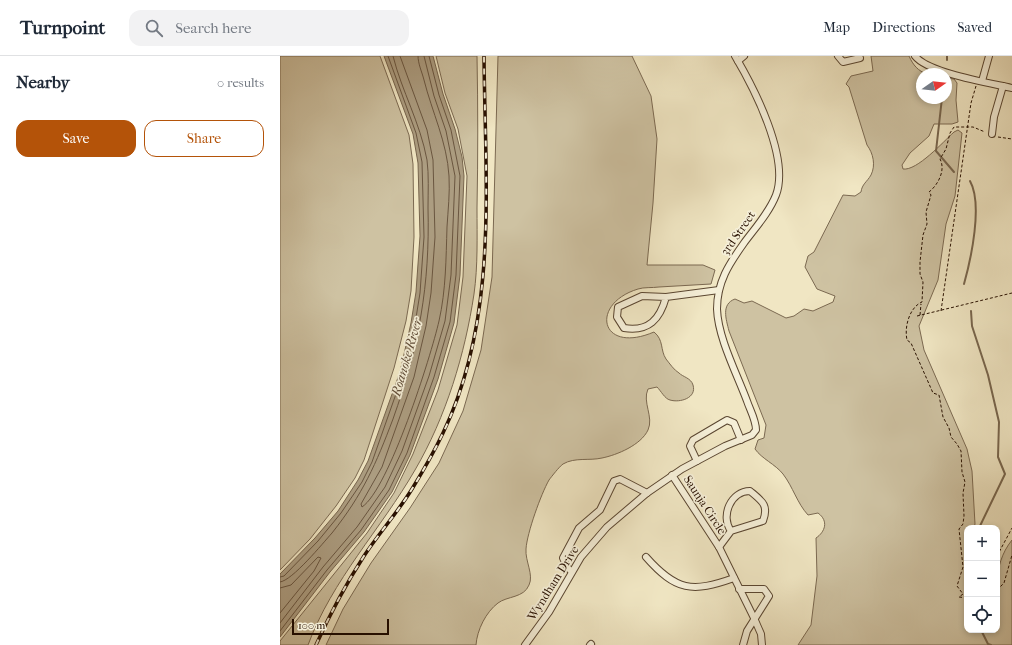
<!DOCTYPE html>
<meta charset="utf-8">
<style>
:root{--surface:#fff;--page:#f2f2f3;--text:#1f2937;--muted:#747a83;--line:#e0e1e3;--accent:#b45309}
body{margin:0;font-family:"IM FELL French Canon",serif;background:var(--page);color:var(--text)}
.controls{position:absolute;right:12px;bottom:12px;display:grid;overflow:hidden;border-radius:8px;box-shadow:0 2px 6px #0003}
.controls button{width:36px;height:36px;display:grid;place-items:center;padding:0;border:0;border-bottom:1px solid var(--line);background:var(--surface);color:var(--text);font:20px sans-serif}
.compass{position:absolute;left:636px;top:12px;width:36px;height:36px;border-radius:50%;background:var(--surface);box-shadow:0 2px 6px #0003;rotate:76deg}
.scale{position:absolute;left:12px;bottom:10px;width:97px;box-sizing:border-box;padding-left:4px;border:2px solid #281000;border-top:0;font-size:11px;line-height:14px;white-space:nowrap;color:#281000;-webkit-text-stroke:3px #f5efd8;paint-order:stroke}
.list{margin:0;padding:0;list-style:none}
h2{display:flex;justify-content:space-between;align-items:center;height:52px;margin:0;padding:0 16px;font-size:17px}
h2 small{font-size:13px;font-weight:400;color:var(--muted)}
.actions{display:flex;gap:8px;padding:12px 16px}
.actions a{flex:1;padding:9px 0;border:1px solid var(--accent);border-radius:12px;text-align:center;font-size:14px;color:var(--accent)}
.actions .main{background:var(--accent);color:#fff}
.icon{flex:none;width:22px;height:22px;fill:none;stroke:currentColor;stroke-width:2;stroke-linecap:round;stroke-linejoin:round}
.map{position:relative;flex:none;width:732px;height:589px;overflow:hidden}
header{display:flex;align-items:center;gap:24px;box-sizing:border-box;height:56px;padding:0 20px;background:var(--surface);border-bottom:1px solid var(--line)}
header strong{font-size:19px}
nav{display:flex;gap:22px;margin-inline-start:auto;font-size:14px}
.search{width:280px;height:36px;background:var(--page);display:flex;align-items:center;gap:10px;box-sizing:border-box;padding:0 14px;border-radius:12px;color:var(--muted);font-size:15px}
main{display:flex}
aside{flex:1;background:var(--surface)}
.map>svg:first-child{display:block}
</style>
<header>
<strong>Turnpoint</strong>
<div class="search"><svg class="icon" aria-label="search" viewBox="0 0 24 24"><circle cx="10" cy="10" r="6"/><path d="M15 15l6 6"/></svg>Search here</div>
<nav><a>Map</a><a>Directions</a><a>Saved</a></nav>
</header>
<main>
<aside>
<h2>Nearby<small>0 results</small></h2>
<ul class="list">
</ul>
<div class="actions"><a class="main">Save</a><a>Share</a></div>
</aside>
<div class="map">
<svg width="732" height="589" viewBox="0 0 732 589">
<rect width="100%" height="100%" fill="#f0e6c3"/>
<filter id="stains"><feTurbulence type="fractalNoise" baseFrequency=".005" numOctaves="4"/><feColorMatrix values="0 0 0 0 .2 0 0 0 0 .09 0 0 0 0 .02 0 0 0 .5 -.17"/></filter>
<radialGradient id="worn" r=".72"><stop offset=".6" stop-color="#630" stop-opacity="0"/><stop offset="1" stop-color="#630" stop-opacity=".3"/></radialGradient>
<g fill="#cec2a2" stroke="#7b6951">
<path d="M0,0H100L129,79L133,108L134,181L131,235L126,265L114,312L84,404L75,422L56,450L30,483L0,514Z"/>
<path d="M156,0H197C198,51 198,101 197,152C197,180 198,210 194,238C185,298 166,361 135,414C101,473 52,524 28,589H0V585L87,477L114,437L133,398L158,334L177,269L183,221L187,120L178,73L165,37Z"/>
<path d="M218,0H352L371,40L377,83L373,147L367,209H423L435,214L431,228C414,229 396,230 379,231C372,232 364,231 358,233C309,248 320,299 374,276C384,284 380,294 386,303C390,308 394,314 399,317C403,321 411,322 413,329C417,342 400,347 390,344C385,343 381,335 377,331L368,333C362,346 374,361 368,374C361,389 337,399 322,402C309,405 295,401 283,408C279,411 272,420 269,424C261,438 247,477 246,493C245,505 254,519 249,529C244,542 227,540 218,547C206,556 197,574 196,589H46L63,553L91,507L130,452L159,407L183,355L201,294L212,221Z"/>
<path d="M591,0H629C633,9 638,15 647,18H642V42H666V22L674,23L677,27L676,44L678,66L672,68H654L649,80L630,97L622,109L623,113C637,115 663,86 674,76L678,74L682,77L675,140L666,168L658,224L639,270L644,294L687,393L692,415L695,468L694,472H687V574H717C717,543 711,510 732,484V589H518L531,569L537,520L536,482C545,476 549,465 538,457L528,459C517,447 513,431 503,418C495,408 482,403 475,393L478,384L484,382L486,369L449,275C446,263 441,248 455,243L464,247L472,245L506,262L514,260L524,253L533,255L553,246L555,240L537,233L525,211L528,200L534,196L563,139L575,140L581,136C582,128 587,126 591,119C596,109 593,97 587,89L569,31L566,28L571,20L593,15Z"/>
</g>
<path fill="#ac9d81" stroke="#77654d" d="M104,0H153L163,38L175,73L182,101L184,120L180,219L174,267L158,323L130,399L112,436L84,476L50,516L0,581V518L35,482L58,455L78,424L88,405L120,316L131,267L136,236L140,180L138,107L133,78Z"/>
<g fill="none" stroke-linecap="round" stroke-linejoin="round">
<g stroke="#6a5640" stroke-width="1">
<path d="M120,0L147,74L153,104L155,181L151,237L146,270L134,321L102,411L81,448L82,451C109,433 151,300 159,265C166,234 166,202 167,171C168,154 170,137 169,120C167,86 152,56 144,24C142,16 138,8 138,0"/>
<path d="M0,521L4,520L38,485L61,457L82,426L92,406L123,318L135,268L140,237L144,181L142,106L136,77L108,0"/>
<path d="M0,526C12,525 43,487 52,477C83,438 96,408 113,363C139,290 150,229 148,152C148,136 149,119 147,104C140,66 122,36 113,0"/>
<path d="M0,532L11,529L38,501L41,502L34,515L0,557"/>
<path d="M0,567L43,511L77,471L105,431L122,395L149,320L165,265L171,219L175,120L166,75L154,40L144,0"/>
<path d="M0,575L47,514L81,474L109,434L127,397L154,321L170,266L176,219L180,120L171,74L159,39L149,0"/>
</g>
<g stroke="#77654d" stroke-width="2">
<path d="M667,4V0"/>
<path d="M662,42L656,95L674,116"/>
<path d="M684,228C691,203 703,148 690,125"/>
<path d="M691,255L692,270L708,319L719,366L718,401L725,418L699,472"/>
<path d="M687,531V554"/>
<path d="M701,574L708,588L711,589"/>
</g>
<g stroke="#5a4631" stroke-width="8">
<g id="minor">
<path d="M558,0L563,6L580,2L579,0"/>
<path d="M635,0C648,17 710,27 732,32"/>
<path d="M458,5L464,0"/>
<path d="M702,25L709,0"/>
<path d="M712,78L714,61L723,30"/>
<path d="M386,241C380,263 369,276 344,272L337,261L338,251L362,240L386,241L439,234"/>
<path d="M417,405L410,390L413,384L447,364L454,367L461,384"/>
<path d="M392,419L439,491L474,562L481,578L482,589"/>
<path d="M439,491L451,475L483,465C489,449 482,445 470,435C451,435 440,460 451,475"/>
<path d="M366,501C396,535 412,537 454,522"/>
<path d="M291,515L287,511L283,502L299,472L320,454L334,425L340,423L367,437"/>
<path d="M459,533H484L489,540L467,575L463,589"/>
<path d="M245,589L269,556L301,501L327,471L367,437L402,413L445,390L472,379L476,374C476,364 470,354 467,345C457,318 438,282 437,253C437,226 449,208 464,187C475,172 489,157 496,139C510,102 474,32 455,0"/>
<path d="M310,589L311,588"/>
</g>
</g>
<g stroke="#281000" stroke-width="1" stroke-dasharray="3 2" stroke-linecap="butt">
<path d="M718,81L732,83"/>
<path d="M661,255L691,47L696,30"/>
<path d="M640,259L641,248"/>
<path d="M637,260L732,237"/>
<path d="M717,500L732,472"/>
<path d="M717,534L724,527L732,499"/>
<path d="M687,542L679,541L683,538L677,530L683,511L679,473L683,468L684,460L683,437L685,426L682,416L681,395L677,388L671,381L669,372L663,361L659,339L653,337L631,287L627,284C624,270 630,251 642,246L643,226L640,218V206L643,179L647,168L646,156L651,139L649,136C658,129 666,114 660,103L666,93L670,77L674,71H693L705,76"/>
</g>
<use href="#minor" stroke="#f5efd8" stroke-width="6"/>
<g stroke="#281000" stroke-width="3.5">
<path id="rail" d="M36,589C50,558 66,528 84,500C99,477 118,456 132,433C143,415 154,396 163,377C219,261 205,126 204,0"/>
</g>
<use href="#rail" stroke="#f5efd8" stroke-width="2" stroke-dasharray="6" stroke-linecap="butt"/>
</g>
<g text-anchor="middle" stroke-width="3.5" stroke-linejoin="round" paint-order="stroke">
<g font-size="12" fill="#281000" stroke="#f5efd8">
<text transform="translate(458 177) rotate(-55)" y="4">3rd Street</text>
<text transform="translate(425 449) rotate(57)" y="4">Saunja Circle</text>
<text transform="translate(273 527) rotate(-58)" y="4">Wyndham Drive</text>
</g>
<g font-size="13" font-style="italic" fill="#634f3a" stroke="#f5efd8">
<text transform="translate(126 301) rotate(-74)" y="5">Roanoke River</text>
</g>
</g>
<rect width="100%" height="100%" filter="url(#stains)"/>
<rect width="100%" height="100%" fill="url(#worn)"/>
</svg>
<div class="controls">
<button>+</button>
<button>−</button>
<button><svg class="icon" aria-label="locate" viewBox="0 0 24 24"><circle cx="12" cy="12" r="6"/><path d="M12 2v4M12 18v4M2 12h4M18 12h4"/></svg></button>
</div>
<svg class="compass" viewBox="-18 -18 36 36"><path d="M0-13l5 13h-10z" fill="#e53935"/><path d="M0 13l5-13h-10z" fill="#747a83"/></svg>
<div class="scale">100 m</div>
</div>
</main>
